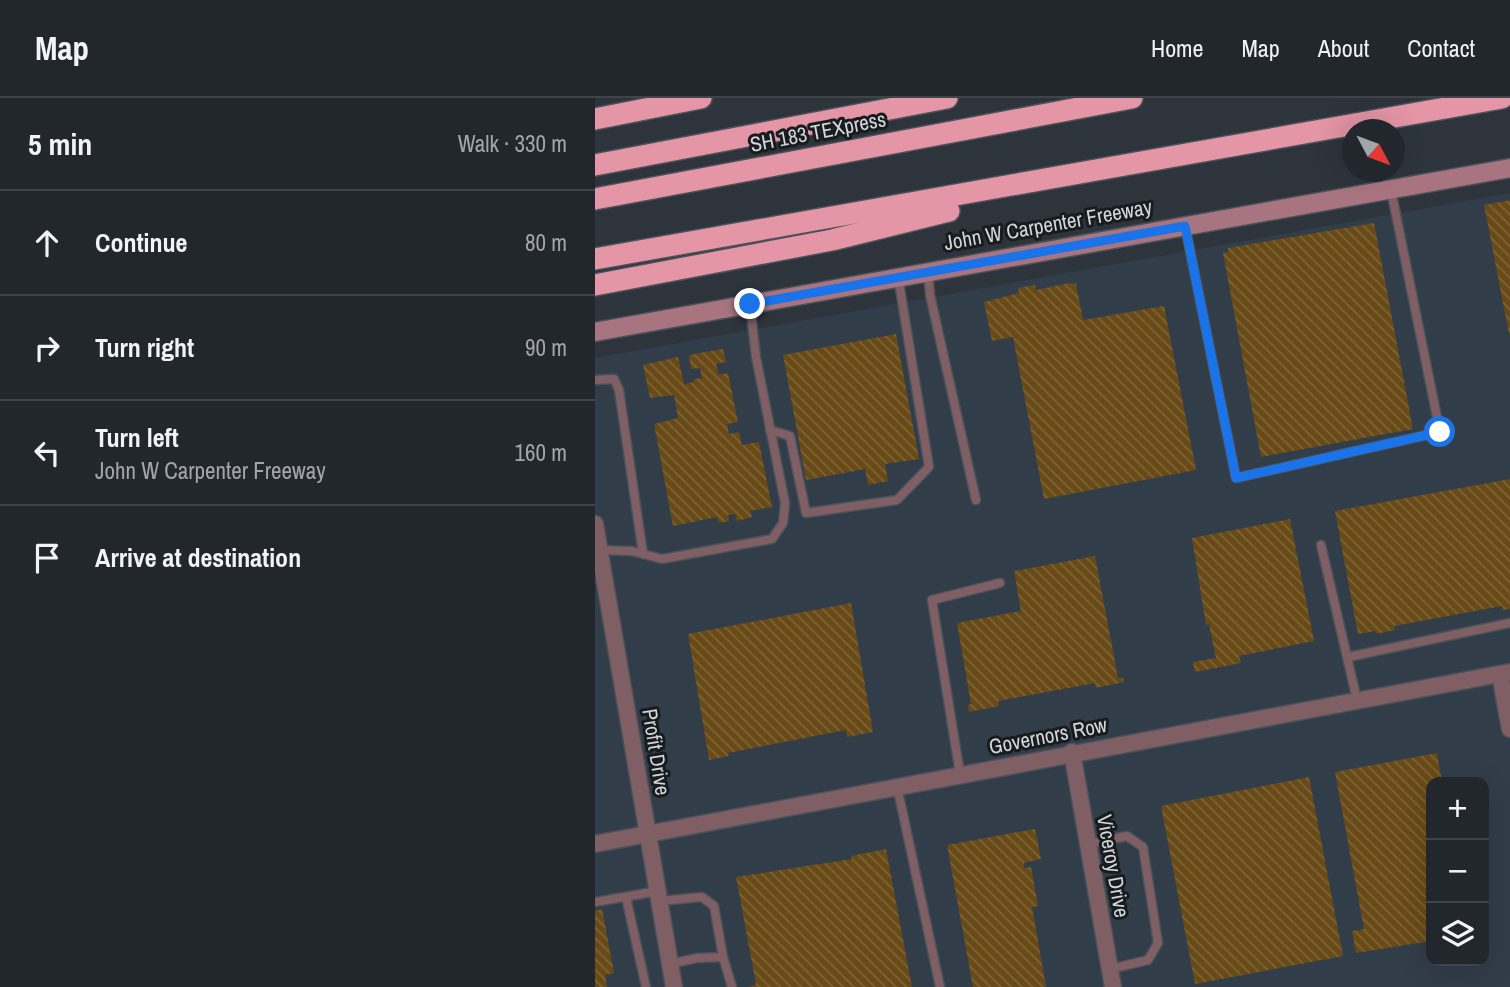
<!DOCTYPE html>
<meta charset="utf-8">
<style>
:root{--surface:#22272d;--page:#2e3339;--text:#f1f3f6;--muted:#a2a5aa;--line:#3f4449}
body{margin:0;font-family:"Archivo Narrow",sans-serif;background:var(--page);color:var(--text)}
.controls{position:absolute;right:21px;bottom:21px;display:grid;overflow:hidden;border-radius:14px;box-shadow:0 7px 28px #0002}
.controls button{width:63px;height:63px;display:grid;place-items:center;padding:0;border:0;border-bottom:2px solid var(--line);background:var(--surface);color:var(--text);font:35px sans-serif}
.compass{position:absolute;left:747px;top:21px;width:63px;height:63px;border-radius:50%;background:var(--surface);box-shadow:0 7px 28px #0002;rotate:131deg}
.stop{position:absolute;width:21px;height:21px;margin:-16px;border:5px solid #1a73e8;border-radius:50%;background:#fff}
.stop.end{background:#1a73e8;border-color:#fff;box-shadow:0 2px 7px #0008}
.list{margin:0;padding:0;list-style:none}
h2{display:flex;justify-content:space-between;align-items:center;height:91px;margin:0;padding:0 28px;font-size:30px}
h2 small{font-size:23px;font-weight:400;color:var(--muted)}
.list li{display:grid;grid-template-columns:46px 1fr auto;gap:21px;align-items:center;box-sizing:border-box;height:105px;padding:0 28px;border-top:2px solid var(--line)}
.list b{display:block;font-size:26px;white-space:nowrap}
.list p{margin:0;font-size:23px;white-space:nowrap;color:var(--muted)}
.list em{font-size:23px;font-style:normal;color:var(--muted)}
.icon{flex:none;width:38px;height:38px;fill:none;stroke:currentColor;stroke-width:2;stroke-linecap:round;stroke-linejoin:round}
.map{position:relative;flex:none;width:915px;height:889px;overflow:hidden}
header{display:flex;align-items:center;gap:42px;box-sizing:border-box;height:98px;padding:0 35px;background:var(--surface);border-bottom:2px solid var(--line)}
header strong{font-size:33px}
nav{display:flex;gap:38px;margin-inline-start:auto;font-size:24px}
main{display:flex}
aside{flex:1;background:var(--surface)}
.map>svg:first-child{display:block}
</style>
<header>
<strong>Map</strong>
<nav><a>Home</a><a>Map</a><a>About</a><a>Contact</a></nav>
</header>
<main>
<aside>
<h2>5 min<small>Walk · 330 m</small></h2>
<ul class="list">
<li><svg class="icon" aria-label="ahead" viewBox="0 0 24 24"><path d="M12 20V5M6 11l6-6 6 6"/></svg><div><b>Continue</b></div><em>80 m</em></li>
<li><svg class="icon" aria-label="right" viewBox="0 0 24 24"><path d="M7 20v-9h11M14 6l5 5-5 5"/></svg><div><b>Turn right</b></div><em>90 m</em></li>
<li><svg class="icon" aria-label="left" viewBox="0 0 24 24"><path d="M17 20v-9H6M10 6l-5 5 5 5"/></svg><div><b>Turn left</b><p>John W Carpenter Freeway</p></div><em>160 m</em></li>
<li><svg class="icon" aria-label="arrive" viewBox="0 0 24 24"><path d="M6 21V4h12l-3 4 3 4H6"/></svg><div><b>Arrive at destination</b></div></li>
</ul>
</aside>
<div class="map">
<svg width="915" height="889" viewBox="0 0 915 889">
<defs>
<pattern id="building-back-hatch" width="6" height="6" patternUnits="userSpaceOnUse" patternTransform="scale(1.75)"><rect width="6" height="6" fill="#684a16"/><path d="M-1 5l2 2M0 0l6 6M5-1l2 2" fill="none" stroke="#7d6337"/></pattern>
</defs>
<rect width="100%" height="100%" fill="#2d343c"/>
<path fill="#323d4a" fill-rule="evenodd" d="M915,95V889H0V260ZM836,684H889V863H836Z"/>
<g fill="url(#building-back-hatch)">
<path d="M915,102V235L914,236L889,107Z"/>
<path d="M779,125L818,331L666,359L628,155L633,154V150Z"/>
<path d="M474,185L481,186L488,222L569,208L601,372L449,401L418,239L397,243L389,204L424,195L423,190L440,187L441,192Z"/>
<path d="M301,236L324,361L290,366L293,383L273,387L270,371L211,382L188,257Z"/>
<path d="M128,251L131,264L121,266L124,277L133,275L143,324L132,326L134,336L144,334L147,347L164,344L177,409L155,413L157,419L142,423L140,416L133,417L134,423L124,425L122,419L78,428L59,326L83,320L79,297L55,300L48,267L83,259L89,286L99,284V281L107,280L105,270L96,271L94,257Z"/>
<path d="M915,381V511L908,512L907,508L799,528L800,532L781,536L780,533L763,536L740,413Z"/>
<path d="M695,421L719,543L644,558L646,565L600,574L598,564L621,560L614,526L611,527L597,440Z"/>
<path d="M500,458L523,580H528L529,584L501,590L500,585L403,603L404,608L374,614L373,607L376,606L362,525L426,513L419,473Z"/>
<path d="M256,505L278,634L252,639L251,632L133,655L134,658L114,662L93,536Z"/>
<path d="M842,655L847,684H836V843L761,855L757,833L769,831L740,674Z"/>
<path d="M714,679L748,858L600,886L566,708Z"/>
<path d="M440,731L446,761L429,765V770L436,769L443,808L437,809L451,889H378L352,747Z"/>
<path d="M291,751L317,889H154L161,886L141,779L257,761L256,758Z"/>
<path d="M7,811L19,875L10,877L12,889H0V813Z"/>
</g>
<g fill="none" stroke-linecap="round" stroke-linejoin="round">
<g stroke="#4b5159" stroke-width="11">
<g id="service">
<path d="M590,128L641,380L845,334L796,92"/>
<path d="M333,173L335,197L381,402"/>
<path d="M0,282L19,281L24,292L48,456"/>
<path d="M175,332L195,338L211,415L302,402L334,369L303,178"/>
<path d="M726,447L762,602"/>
<path d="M3,452L37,453L67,461L177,441L188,425L190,405L161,259L155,207"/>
<path d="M753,559L915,525"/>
<path d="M365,676L337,502L405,485"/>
<path d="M302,688L345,889"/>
<path d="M493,746L532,738L548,749L563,845L553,862L515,871"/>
<path d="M31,799L51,889"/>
<path d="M65,803L107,799L119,808L128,859"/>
<path d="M0,804L63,793"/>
<path d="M75,866L102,860L128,859L137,889"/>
</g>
</g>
<g stroke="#4b5159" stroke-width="19">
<g id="minor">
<path d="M0,426L79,889"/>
<path d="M905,576L915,631"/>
<path d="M477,654L518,889"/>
<path d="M0,746L915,574"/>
</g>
</g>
<g stroke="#4b5159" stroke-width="21">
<path id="secondary" d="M0,234L915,70"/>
</g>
<g stroke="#4b5159" stroke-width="24">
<g id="motorway">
<path d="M0,21L106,0"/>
<path d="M0,67L352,0"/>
<path d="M0,101L537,0"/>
<path d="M0,161L907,0"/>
<path d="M0,187L237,142L354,113"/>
</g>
</g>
<use href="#service" stroke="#7f5e64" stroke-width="8"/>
<use href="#minor" stroke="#7f5e64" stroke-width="16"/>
<use href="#secondary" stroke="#a8747f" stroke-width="18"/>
<use href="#motorway" stroke="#e495a6" stroke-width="21"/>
</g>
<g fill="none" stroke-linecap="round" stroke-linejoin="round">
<path stroke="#1a73e8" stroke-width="9" d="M155,206L590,128L641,380L845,334"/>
</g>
<g text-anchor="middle" stroke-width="6" stroke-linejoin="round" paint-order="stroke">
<g font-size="21" fill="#d3d7dc" stroke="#191c1f">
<text transform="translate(223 34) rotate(-11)" y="7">SH 183 TEXpress</text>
<text transform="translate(453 127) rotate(-10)" y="7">John W Carpenter Freeway</text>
<text transform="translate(453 638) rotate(-11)" y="7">Governors Row</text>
<text transform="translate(61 654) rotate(81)" y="7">Profit Drive</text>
<text transform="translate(518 768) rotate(80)" y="7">Viceroy Drive</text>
</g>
</g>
</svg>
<div class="controls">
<button>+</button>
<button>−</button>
<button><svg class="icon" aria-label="layers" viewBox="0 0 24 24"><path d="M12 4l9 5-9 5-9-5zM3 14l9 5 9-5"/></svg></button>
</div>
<svg class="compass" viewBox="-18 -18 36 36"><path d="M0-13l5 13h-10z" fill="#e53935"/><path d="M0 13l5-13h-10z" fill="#a2a5aa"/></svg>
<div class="stop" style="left:845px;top:334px"></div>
<div class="stop end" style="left:155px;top:206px"></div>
</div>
</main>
